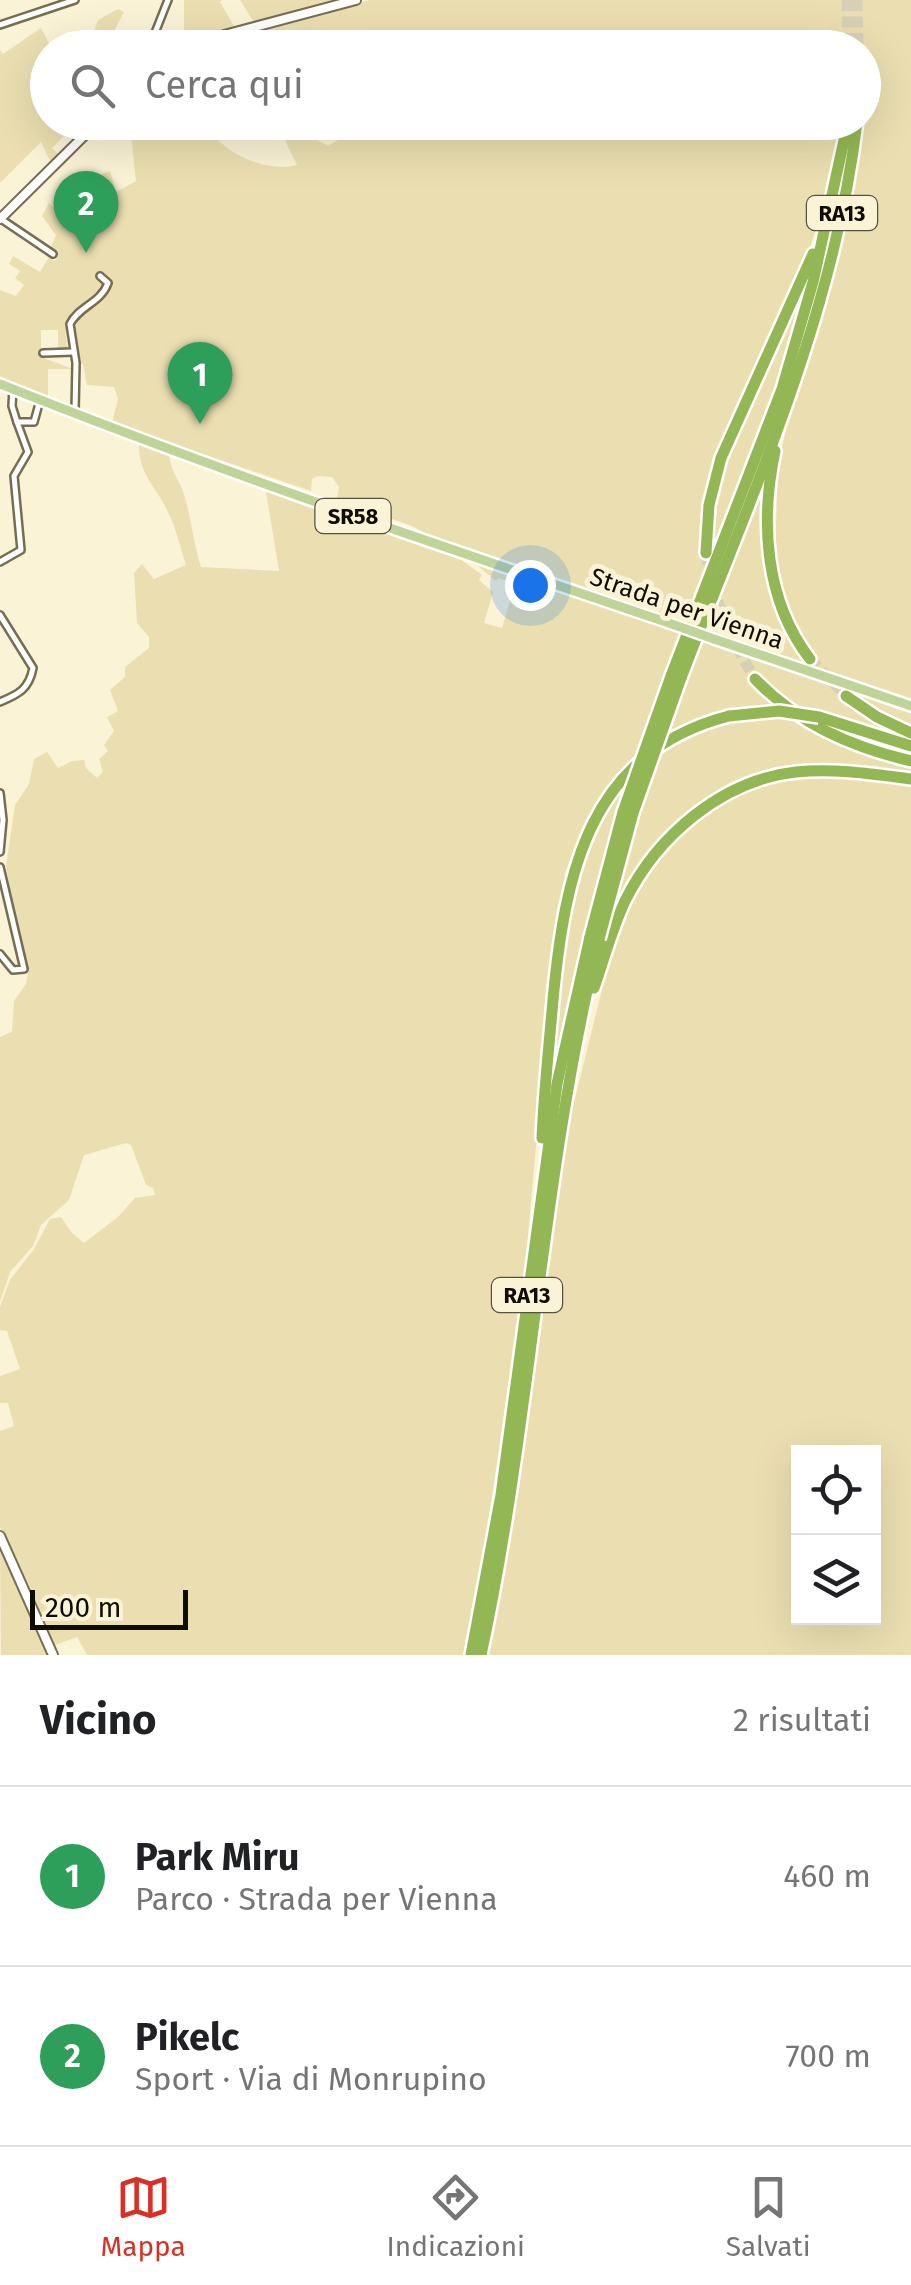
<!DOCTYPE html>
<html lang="it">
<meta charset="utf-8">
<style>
:root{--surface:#fff;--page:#f6f6f6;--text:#202124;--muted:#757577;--line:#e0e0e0;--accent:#d93025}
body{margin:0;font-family:"Fira Sans",sans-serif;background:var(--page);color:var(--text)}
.controls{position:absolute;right:30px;bottom:30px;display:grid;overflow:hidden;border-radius:0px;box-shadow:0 10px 40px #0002}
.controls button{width:90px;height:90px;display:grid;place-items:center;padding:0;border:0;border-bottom:2px solid var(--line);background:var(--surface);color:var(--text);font:50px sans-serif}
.scale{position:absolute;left:30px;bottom:25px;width:158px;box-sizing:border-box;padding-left:10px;border:5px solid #0f0c04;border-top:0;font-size:28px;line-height:35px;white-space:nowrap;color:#0f0c04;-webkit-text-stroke:8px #fbf3d6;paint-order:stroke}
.you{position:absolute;left:530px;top:585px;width:35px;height:35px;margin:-25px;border:8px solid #fff;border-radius:50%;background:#1a73e8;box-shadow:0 0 0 15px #1a73e833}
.badge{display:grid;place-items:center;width:65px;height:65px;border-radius:50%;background:var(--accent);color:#fff;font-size:32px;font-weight:700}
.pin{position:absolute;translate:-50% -82px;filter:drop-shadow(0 2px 5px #0008)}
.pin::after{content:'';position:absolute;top:52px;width:35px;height:30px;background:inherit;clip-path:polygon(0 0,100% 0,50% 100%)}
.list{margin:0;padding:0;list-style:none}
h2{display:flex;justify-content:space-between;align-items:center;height:130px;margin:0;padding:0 40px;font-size:42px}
h2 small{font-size:32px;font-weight:400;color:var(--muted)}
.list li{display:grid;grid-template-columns:65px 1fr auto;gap:30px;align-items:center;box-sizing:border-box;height:180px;padding:0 40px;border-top:2px solid var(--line)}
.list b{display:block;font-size:38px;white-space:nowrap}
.list p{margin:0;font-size:32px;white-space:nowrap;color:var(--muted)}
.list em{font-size:32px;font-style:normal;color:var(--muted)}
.icon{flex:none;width:55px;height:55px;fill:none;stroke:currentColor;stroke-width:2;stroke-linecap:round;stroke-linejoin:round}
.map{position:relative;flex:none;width:911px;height:1655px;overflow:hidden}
.search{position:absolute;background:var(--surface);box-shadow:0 10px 40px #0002;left:30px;right:30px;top:30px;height:110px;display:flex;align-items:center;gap:25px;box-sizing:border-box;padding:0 35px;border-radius:55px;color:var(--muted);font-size:38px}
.sheet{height:490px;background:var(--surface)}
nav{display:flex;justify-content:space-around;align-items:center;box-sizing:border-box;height:140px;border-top:2px solid var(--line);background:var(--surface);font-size:28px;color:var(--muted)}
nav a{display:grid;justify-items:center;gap:5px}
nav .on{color:var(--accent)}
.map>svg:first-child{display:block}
</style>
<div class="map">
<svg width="911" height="1655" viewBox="0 0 911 1655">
<rect width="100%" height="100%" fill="#fbf3d6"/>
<g fill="#ebdfb1" fill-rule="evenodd">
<path d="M184,0H222L220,2L234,26L184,46Z"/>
<path d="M240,0H338L255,24Z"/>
<path d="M369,0H911V702L707,630L763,481C761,547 763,608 806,663L803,640L783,600L775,554L778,465L794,394L774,388L688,625L436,539L412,526L337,499L339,487L332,477L318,476L312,479L311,491L112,423L118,399L114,387L87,385L83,364H78C76,352 69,333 73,323C81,303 109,305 110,280L101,274L98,278L105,285C89,315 57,302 68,348L58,349V330H41V357L73,369H48V397L25,390L0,376V290L16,296L24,285L15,278L20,271L9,264L13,256L40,272L49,257L55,261L58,255L50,249L56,235L42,216L49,203L58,211L78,204L75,184L110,171L116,192L136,181L130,127L136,123H206C220,153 266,173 297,165L280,130L295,128L328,146L341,138L344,123H838C834,179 816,239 792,290L822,302L850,194L864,122V48H241L234,37ZM787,324L728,451L711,512L708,490Z"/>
<path d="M118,9L124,12L110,39L127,46L130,41L143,47H89L98,20Z"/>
<path d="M41,28L51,47L48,48V122L60,123L65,135L52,148L58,154L50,161L41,142L0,183V50L3,54Z"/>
<path d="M139,443L169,455C171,473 183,485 186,501C192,524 194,545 201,567L279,571L266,492L460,559L482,575L479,580L493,592L484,623L502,628L515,583L498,578L496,581L467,557L685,633L637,754L605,788L587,819L564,876L575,879L596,824L624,779L584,936L554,1072L551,1071L570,905L559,903L557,909L525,1270L482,1565L463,1655H87L77,1637L53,1646L0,1527V1431L14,1426L8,1403H0V1376L20,1369L7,1331L0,1330V1307L10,1280L34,1249L50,1219L61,1217L72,1233L84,1243L118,1217L135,1198L155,1195L153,1188L146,1185L131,1145L126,1143L84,1155L69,1200L41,1225L33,1246L10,1272L0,1302V1037L12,1032L14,1001L26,984L29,969L17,928L6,866L15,805L29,784L34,759L47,752L58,768L72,761L84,760L86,768L97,778L103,772L99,759L108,751L104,745L114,731L107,717L118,711L110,690L125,677V667L149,648V637L137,623L134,573L142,564L154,579L186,565C180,547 176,527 167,510C155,485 138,474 139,443Z"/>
<path d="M702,638L911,712V757L840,734L751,683C797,728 849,750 911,767V775L844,766H813L843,775L911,784V1655H487L526,1434L564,1143L611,953L603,949L630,837L659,746L727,712L696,719L663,737ZM798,1452H874V1618H798Z"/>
<path d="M0,1548L49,1655H1Z"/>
</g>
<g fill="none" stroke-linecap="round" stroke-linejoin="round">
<g stroke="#d8d0b6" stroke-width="11" stroke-dasharray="11 5.5" stroke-linecap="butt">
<path d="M847,0L848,48"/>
<path d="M857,0L858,48"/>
<path d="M706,553C714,601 730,638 755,679"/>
<path d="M810,659L846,696"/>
</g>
<g stroke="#756e54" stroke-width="10">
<g id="street">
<path d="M0,25L75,0"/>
<path d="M149,48L168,0"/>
<path d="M271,122L275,127L296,125L309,133"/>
<path d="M1,219L53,254"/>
<path d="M43,353L73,352"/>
<path d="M13,389L12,406L17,422H34L40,400"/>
<path d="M75,411L76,363L70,324C79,306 101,303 108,283L100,276"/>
<path d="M0,562L21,550L14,476L28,452L17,422"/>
<path d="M0,615L33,668C29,689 19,694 0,702"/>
<path d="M0,793L3,820L0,852"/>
<path d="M0,867L24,969L13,970L0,954"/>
</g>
</g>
<g stroke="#756e54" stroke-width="12">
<g id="secondary">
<path d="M190,48L224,35L356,0"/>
<path d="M0,219L98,122"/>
<path d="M0,1536L53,1655"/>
</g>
</g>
<g stroke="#fff" stroke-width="14">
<g id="primary">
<path d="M0,384C220,472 444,547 669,623"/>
<path d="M714,639L911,706"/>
</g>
</g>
<g stroke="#fff" stroke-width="16">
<g id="highway">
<path d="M775,451C760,522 765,601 810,659"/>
<path d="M706,553L709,505L721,458L813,254"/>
<path d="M671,676L782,389L813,282L848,122"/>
<path d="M681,678C750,498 834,316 857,122"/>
<path d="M755,679C798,724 852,747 911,761"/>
<path d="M846,696L877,717L911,733"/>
<path d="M819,717L911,746"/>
<path d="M594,988C604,959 612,929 625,901C657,836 722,780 796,772C834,768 873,774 911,779"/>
<path d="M542,1138C544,1092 549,1046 553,1000C565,873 589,752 729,716"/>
<path d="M471,1655L501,1495L557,1084L590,937"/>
<path d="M481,1655C532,1418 541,1175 599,939"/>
</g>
</g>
<use href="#street" stroke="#fff" stroke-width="5"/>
<use href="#secondary" stroke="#fff" stroke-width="8"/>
<use href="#primary" stroke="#bed498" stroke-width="9"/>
<use href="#highway" stroke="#93b754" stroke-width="11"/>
<g stroke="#fff" stroke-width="14" stroke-linecap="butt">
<path id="primary-bridge" d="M669,623L714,639"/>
</g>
<g stroke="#fff" stroke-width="16" stroke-linecap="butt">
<g id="highway-bridge">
<path d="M729,716L779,711L819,717"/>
<path d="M590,937L623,812L671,676"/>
<path d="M599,939L633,813L681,678"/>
</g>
</g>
<use href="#primary-bridge" stroke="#bed498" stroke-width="9"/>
<use href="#highway-bridge" stroke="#93b754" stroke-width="11"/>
</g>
<g text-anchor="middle" stroke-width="10" stroke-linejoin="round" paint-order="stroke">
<g fill="#fbf3d6" stroke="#565143" stroke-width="2.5">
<rect x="807" y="196" width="70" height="34" rx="8"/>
<rect x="315.5" y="499" width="75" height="34" rx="8"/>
<rect x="492" y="1278" width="70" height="34" rx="8"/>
</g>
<g font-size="22" font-weight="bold" fill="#0f0c04">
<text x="842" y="221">RA13</text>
<text x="353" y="524">SR58</text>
<text x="527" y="1303">RA13</text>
</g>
<g font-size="25" fill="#0f0c04" stroke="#fbf3d6">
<text transform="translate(687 608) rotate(19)" y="9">Strada per Vienna</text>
</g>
</g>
</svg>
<div class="controls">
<button><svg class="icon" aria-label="locate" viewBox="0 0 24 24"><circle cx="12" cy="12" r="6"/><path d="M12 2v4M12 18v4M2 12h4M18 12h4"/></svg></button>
<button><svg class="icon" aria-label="layers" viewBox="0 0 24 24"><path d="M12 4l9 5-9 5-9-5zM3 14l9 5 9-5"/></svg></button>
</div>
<div class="scale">200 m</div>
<div class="you"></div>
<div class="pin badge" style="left:200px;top:424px;background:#2e9e5b">1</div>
<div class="pin badge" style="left:86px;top:253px;background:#2e9e5b">2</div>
<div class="search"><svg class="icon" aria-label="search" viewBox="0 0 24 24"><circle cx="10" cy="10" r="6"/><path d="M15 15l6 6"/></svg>Cerca qui</div>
</div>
<section class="sheet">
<h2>Vicino<small>2 risultati</small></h2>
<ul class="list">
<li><span class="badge" style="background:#2e9e5b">1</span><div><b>Park Miru</b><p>Parco · Strada per Vienna</p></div><em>460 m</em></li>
<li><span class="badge" style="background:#2e9e5b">2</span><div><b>Pikelc</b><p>Sport · Via di Monrupino</p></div><em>700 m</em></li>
</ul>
</section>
<nav>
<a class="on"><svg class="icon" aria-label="map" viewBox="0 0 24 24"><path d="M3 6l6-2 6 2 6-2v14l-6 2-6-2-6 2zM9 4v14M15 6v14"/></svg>Mappa</a>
<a><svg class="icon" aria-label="directions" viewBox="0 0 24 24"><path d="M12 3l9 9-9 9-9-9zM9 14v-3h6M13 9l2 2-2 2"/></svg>Indicazioni</a>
<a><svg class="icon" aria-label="saved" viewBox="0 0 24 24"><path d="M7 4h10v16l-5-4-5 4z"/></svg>Salvati</a>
</nav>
